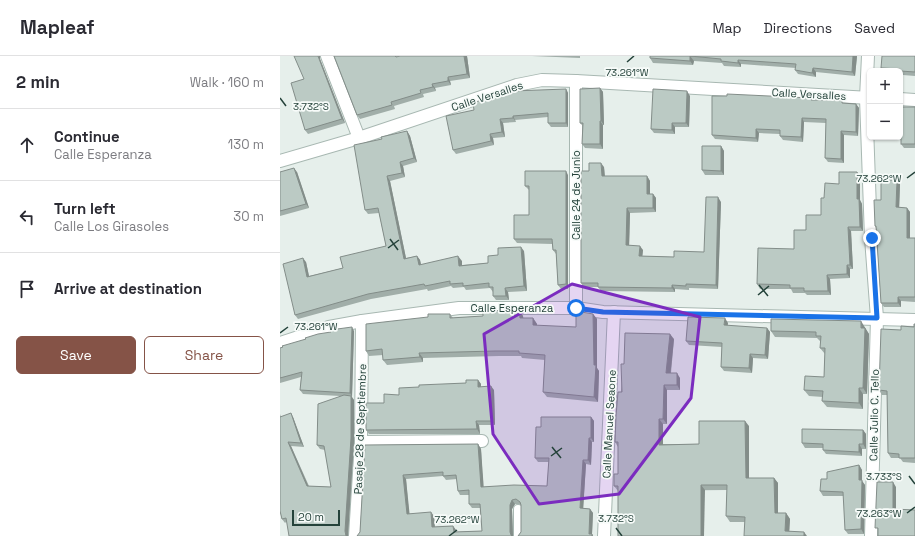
<!DOCTYPE html>
<meta charset="utf-8">
<style>
:root{--surface:#fff;--page:#f2f2f3;--text:#2b2b33;--muted:#7c7c81;--line:#e1e1e2;--accent:#855347}
body{margin:0;font-family:"Space Grotesk",sans-serif;background:var(--page);color:var(--text)}
.controls{position:absolute;right:12px;top:12px;display:grid;overflow:hidden;border-radius:6px;box-shadow:0 1px 3px #0004}
.controls button{width:36px;height:36px;display:grid;place-items:center;padding:0;border:0;border-bottom:1px solid var(--line);background:var(--surface);color:var(--text);font:20px sans-serif}
.scale{position:absolute;left:12px;bottom:10px;width:48px;box-sizing:border-box;padding-left:4px;border:2px solid #24423a;border-top:0;font-size:11px;line-height:14px;white-space:nowrap;color:#24423a;-webkit-text-stroke:3px #f7fbf9;paint-order:stroke}
.stop{position:absolute;width:12px;height:12px;margin:-9px;border:3px solid #1a73e8;border-radius:50%;background:#fff}
.stop.end{background:#1a73e8;border-color:#fff;box-shadow:0 1px 4px #0008}
.list{margin:0;padding:0;list-style:none}
h2{display:flex;justify-content:space-between;align-items:center;height:52px;margin:0;padding:0 16px;font-size:17px}
h2 small{font-size:13px;font-weight:400;color:var(--muted)}
.list li{display:grid;grid-template-columns:26px 1fr auto;gap:12px;align-items:center;box-sizing:border-box;height:72px;padding:0 16px;border-top:1px solid var(--line)}
.list b{display:block;font-size:15px;white-space:nowrap}
.list p{margin:0;font-size:13px;white-space:nowrap;color:var(--muted)}
.list em{font-size:13px;font-style:normal;color:var(--muted)}
.actions{display:flex;gap:8px;padding:12px 16px}
.actions a{flex:1;padding:9px 0;border:1px solid var(--accent);border-radius:6px;text-align:center;font-size:14px;color:var(--accent)}
.actions .main{background:var(--accent);color:#fff}
.icon{flex:none;width:22px;height:22px;fill:none;stroke:currentColor;stroke-width:2;stroke-linecap:round;stroke-linejoin:round}
.map{position:relative;flex:none;width:635px;height:480px;overflow:hidden}
header{display:flex;align-items:center;gap:24px;box-sizing:border-box;height:56px;padding:0 20px;background:var(--surface);border-bottom:1px solid var(--line)}
header strong{font-size:19px}
nav{display:flex;gap:22px;margin-inline-start:auto;font-size:14px}
main{display:flex}
aside{flex:1;background:var(--surface)}
.map>svg:first-child{display:block}
</style>
<header>
<strong>Mapleaf</strong>
<nav><a>Map</a><a>Directions</a><a>Saved</a></nav>
</header>
<main>
<aside>
<h2>2 min<small>Walk · 160 m</small></h2>
<ul class="list">
<li><svg class="icon" aria-label="ahead" viewBox="0 0 24 24"><path d="M12 20V5M6 11l6-6 6 6"/></svg><div><b>Continue</b><p>Calle Esperanza</p></div><em>130 m</em></li>
<li><svg class="icon" aria-label="left" viewBox="0 0 24 24"><path d="M17 20v-9H6M10 6l-5 5 5 5"/></svg><div><b>Turn left</b><p>Calle Los Girasoles</p></div><em>30 m</em></li>
<li><svg class="icon" aria-label="arrive" viewBox="0 0 24 24"><path d="M6 21V4h12l-3 4 3 4H6"/></svg><div><b>Arrive at destination</b></div></li>
</ul>
<div class="actions"><a class="main">Save</a><a>Share</a></div>
</aside>
<div class="map">
<svg width="635" height="480" viewBox="0 0 635 480">
<rect width="100%" height="100%" fill="#e6efeb"/>
<g fill="none" stroke-linecap="round" stroke-linejoin="round">
<g stroke="#a8b8b2" stroke-width="10">
<path id="service" d="M238,453V480"/>
</g>
<g stroke="#a8b8b2" stroke-width="14">
<g id="minor">
<path d="M47,0L79,82"/>
<path d="M588,0L586,42L591,182L597,262L591,480"/>
<path d="M620,43L635,44"/>
<path d="M0,105L79,82L237,29L262,24L296,25L590,42"/>
<path d="M296,252V25"/>
<path d="M0,287L49,271L82,265L179,252H296L323,256L635,264"/>
<path d="M81,386L202,385"/>
<path d="M75,480L81,386L82,265"/>
<path d="M324,480L334,256"/>
</g>
</g>
<use href="#service" stroke="#fff" stroke-width="8"/>
<use href="#minor" stroke="#fff" stroke-width="12"/>
</g>
<g fill="#a1aea9" fill-rule="evenodd">
<path d="M54,0H117V1L120,0H187L190,22L170,25L171,29L155,32L156,35L143,38L144,41L114,50L115,53L80,63L77,59Z"/>
<path d="M252,0H300V2Z"/>
<path d="M370,0H577L575,20L536,16V21L518,18L515,14L516,12L461,8V11L444,10L442,7L414,5L413,9L373,7L370,2Z"/>
<path d="M635,0V20L623,19L621,17H620V15H604L601,12Z"/>
<path d="M40,3L65,67L28,78L25,74L24,23Z"/>
<path d="M320,32L323,36L324,69H323V93L305,92L302,88L303,70L300,67Z"/>
<path d="M286,33L288,37V71H271L268,67V61L235,64L236,66L223,67L225,81L213,82L214,89L176,98L173,94L194,54Z"/>
<path d="M410,40L409,71H395V78L374,77L371,73Z"/>
<path d="M531,42L532,44L564,47L576,48L579,52L578,80L564,79V107L548,106L545,102L546,67L524,66L523,86L503,84L500,80V78L479,77L478,86L435,83L432,79Z"/>
<path d="M635,51V92H624L621,88Z"/>
<path d="M127,75L130,80L137,106L123,110L125,121L110,125L126,202L137,200L140,204L141,209L182,205V209L208,207L218,199L244,195L247,235L228,236L229,244H216L213,240V236L210,232L186,234L184,231L173,232L171,230L148,235L147,233L91,243L18,263L15,259L26,206L29,220L63,212L106,190L99,157L88,158L85,154L102,83Z"/>
<path d="M441,90L444,95V119H425L422,114Z"/>
<path d="M324,111L325,120H367L370,125V138H373L376,142V156L350,157L349,189L363,194L362,200L394,201L424,196L441,146L438,233L409,232V234L395,233V236L321,235L318,231H304L301,227L309,115Z"/>
<path d="M0,116H17L29,152L0,160Z"/>
<path d="M577,116L580,120V144L582,148L583,175H571L573,213H570V222L550,223L551,239H527L525,237H513L511,233H480L477,228L514,193L526,174L541,159L544,142L559,128Z"/>
<path d="M288,119V233H281L278,229L276,198L273,194L272,188L237,187L234,183L249,159V134L245,130Z"/>
<path d="M620,128L619,151L627,152L630,156V182H635V246L621,245V251H604L601,247L596,172L595,170L601,144Z"/>
<path d="M239,254L243,260V262H253L257,268V270L296,271L313,258L317,263V312L319,315L318,346L267,341L263,336L265,304L242,302L241,300H219L143,302V306L107,309L103,304V299L89,300L86,295L148,261L170,258L173,262L203,260Z"/>
<path d="M448,267L447,270L487,272L490,276L488,303L473,302L472,317L444,315L441,311L442,291L409,289L406,285Z"/>
<path d="M635,268V407L623,406L620,402H611L608,397L607,339H602L599,334L621,274L634,271Z"/>
<path d="M585,271V272L589,278L587,338H583V353L547,351L542,345L543,341L529,340L524,334L544,321L545,298L540,292L541,285H540L537,282L495,281L491,275Z"/>
<path d="M74,275L72,341L74,344V386L68,480L6,466L5,467L2,463L0,455V358L1,361H13L24,391L11,390L29,430L51,431L45,394L40,393L37,389L60,340L23,338L20,334L21,321L0,327V292Z"/>
<path d="M394,283L391,317L400,322V334H387V368H383V388H419L469,370V422H494L498,427V457H506L510,463L509,475L527,480L465,466H450L446,460L447,434L338,435L334,430L338,418V391L335,386L344,308Z"/>
<path d="M198,324L201,328V331L214,334L215,369H199L200,378H89L86,374L119,339L139,331L186,327Z"/>
<path d="M311,361L314,365V386H312L311,409L306,408L303,452L310,453L313,457L312,478L313,480H238L241,476V449L238,448H235L232,453L233,480L80,476L85,389L198,388L201,393L203,431L267,430L269,406H258L255,402L261,371ZM163,420L166,424L177,423L178,435L180,439H189V448L192,452H200L202,475L176,476V474L173,470L155,471L154,460L129,458L126,423Z"/>
<path d="M583,374L586,378V393H582V400L546,398L543,394V392H525L522,387Z"/>
<path d="M579,409L582,414V425L585,429L584,478H568L565,474L564,440H543L540,435L547,423Z"/>
</g>
<g fill="#838d89">
<path d="M38,0H40V3L65,67L62,63Z"/>
<path d="M184,0H187L190,22L187,18Z"/>
<path d="M410,0L414,5L413,9L410,5Z"/>
<path d="M573,0H577L575,20L572,16Z"/>
<path d="M458,4L461,8V11L458,7Z"/>
<path d="M533,12L536,16V21L532,17Z"/>
<path d="M168,21L170,25L171,29L168,25Z"/>
<path d="M152,28L155,32L156,35L153,31Z"/>
<path d="M320,32L323,36L324,69L321,65Z"/>
<path d="M286,33L288,37V71L286,67Z"/>
<path d="M407,35L410,40L409,71L406,67Z"/>
<path d="M576,48L579,52L578,80L576,76Z"/>
<path d="M233,60L236,66L233,62Z"/>
<path d="M522,62L524,66L523,86L521,81Z"/>
<path d="M220,63L223,67L225,81L222,76Z"/>
<path d="M320,65L323,69V93L320,88Z"/>
<path d="M392,67L395,71V78L392,74Z"/>
<path d="M476,73L479,77L478,86L476,82Z"/>
<path d="M127,75L130,80L137,106L134,102Z"/>
<path d="M561,75L564,79V107L561,103Z"/>
<path d="M210,78L213,82L214,89L211,85Z"/>
<path d="M441,90L444,95V119L441,115Z"/>
<path d="M120,106L123,110L125,121L122,117Z"/>
<path d="M321,107L324,111L325,124L322,120Z"/>
<path d="M14,112L17,116L29,152L26,148Z"/>
<path d="M286,115L288,119V233L286,228Z"/>
<path d="M577,116L580,120V144L582,148L583,175L580,171L577,143Z"/>
<path d="M107,120L110,125L127,207L124,203Z"/>
<path d="M367,120L370,125V142L367,138Z"/>
<path d="M617,124L620,128L619,156L616,151Z"/>
<path d="M373,138L376,142V156L373,152Z"/>
<path d="M438,141L441,146L438,233L436,229Z"/>
<path d="M347,152L350,157L349,193L346,189Z"/>
<path d="M627,152L630,156V186L627,182Z"/>
<path d="M568,171L571,175L573,213L570,209Z"/>
<path d="M360,190L363,194L362,204L359,200Z"/>
<path d="M241,191L244,195L247,235L244,230Z"/>
<path d="M137,200L140,204L142,213L139,209Z"/>
<path d="M178,200L182,205V214L179,210Z"/>
<path d="M23,202L26,206L30,225L27,221Z"/>
<path d="M567,209L570,213V222L567,218Z"/>
<path d="M547,219L550,223L551,239L548,235Z"/>
<path d="M392,229L395,233V236L392,232Z"/>
<path d="M225,232L228,236L229,244L226,240Z"/>
<path d="M618,241L621,245V251L618,247Z"/>
<path d="M239,254L243,260L244,267L240,262Z"/>
<path d="M313,258L317,263V312L319,315L318,346L314,341Z"/>
<path d="M253,262L257,268V274L253,269Z"/>
<path d="M445,262L448,267L447,274L444,269Z"/>
<path d="M581,265L589,278L587,338L583,332Z"/>
<path d="M72,271L74,275L72,341L70,337Z"/>
<path d="M487,272L490,276L488,303L485,299Z"/>
<path d="M390,278L394,283L390,322L386,317Z"/>
<path d="M139,297L143,302V306L140,301Z"/>
<path d="M470,298L473,302L472,317L469,312Z"/>
<path d="M397,317L400,322V334L397,329Z"/>
<path d="M198,324L201,328V335L198,331Z"/>
<path d="M384,329L387,334V368L383,363Z"/>
<path d="M211,330L214,334L215,369L212,365Z"/>
<path d="M579,332L583,338V353L579,347Z"/>
<path d="M71,340L74,344V386L68,480H66L65,475Z"/>
<path d="M11,357L13,361L24,391L21,387Z"/>
<path d="M311,361L314,365V386L311,382Z"/>
<path d="M379,363L383,368V394L379,389Z"/>
<path d="M196,365L199,369L200,378L197,373Z"/>
<path d="M465,365L469,370V427L466,422Z"/>
<path d="M583,374L586,378V393L583,388Z"/>
<path d="M309,382L312,386L311,409L308,404Z"/>
<path d="M8,386L11,390L30,434L27,430Z"/>
<path d="M198,388L201,393L204,435L201,431Z"/>
<path d="M579,388L582,393V400L579,396Z"/>
<path d="M303,404L306,408L303,456L300,452Z"/>
<path d="M579,409L582,414V425L585,429L584,478L581,473L579,424Z"/>
<path d="M123,419L126,423L130,462L127,458Z"/>
<path d="M494,422L498,427V462L495,457Z"/>
<path d="M613,426L616,431V458L613,453Z"/>
<path d="M421,429L425,434L424,480H421Z"/>
<path d="M232,444L235,448L232,453L233,480H231L230,476V449Z"/>
<path d="M310,453L313,457L312,478L313,480H311L309,478Z"/>
<path d="M151,456L154,460L155,475L152,471Z"/>
<path d="M506,457L510,463L509,480L505,475Z"/>
<path d="M173,470L176,474L177,480L174,476Z"/>
<path d="M524,476L527,480H524Z"/>
</g>
<g fill="#bbcac4" stroke="#838d89" fill-rule="evenodd">
<path d="M14,0H38L62,63L25,74L11,27L24,23Z"/>
<path d="M54,0H115L116,1L120,0H184L187,18L168,21V25L152,28L153,31L140,34L141,37L111,46L112,49L77,59Z"/>
<path d="M370,0H573L572,16L533,12L532,17L515,14L516,8L458,4V7L441,5V3L410,0V5L370,2Z"/>
<path d="M602,0H635V16L620,15V13L601,12Z"/>
<path d="M320,32L321,65H320V88H302L303,67H300V33Z"/>
<path d="M286,33V67H268V57L233,60V62L220,63L222,76L210,78L211,85L173,94L166,60L194,54L193,47L209,41L219,40V38L233,37V35Z"/>
<path d="M373,33L407,35L406,67H392V74L371,73Z"/>
<path d="M447,38L531,42V44H562V47L576,48V76L561,75V103L545,102L546,63L522,62L521,81L500,80V74L476,73V82L432,79V40H447Z"/>
<rect x="621" y="51" width="14" height="37"/>
<path d="M127,75L134,102L120,106L122,117L107,120L124,203L137,200L139,209L178,200L179,210L208,207V200L218,199V192L241,191L244,230L225,232L226,240H213V231H209V227L183,230V227L170,228V225L145,230L144,228L88,238L15,259L3,208L23,202L27,221L63,212L60,201L106,190L98,152L85,154L74,89L102,83L101,81Z"/>
<path d="M422,90H441V115L422,114Z"/>
<path d="M309,107H321L322,120H367V138H373V152H347L346,189L360,190L359,200L394,201V195L424,196L426,141H438L436,229L406,228V230L392,229V232L318,231V227H301V115H309Z"/>
<path d="M14,112L26,148L0,155V116Z"/>
<path d="M245,115H286V228L278,229L276,194H273L272,183H234V159H249V130H245Z"/>
<path d="M559,116H577V143H579L580,171H568L570,209H567V218L547,219L548,235H524V232H510V229L477,228L478,192L514,193V174H526V159H541V142H544L545,127L559,128Z"/>
<path d="M601,124H617L616,151L627,152V182H635V241H618V247H601L596,170H595L594,144H601Z"/>
<path d="M239,254L240,262H253V269L296,271V255L313,258L314,309H316L314,341L263,336L265,299L239,297V295H215L139,297L140,301L103,304L102,293L86,295V268L148,261V258H170V262L203,260V255Z"/>
<path d="M408,261L445,262L444,269L487,272L485,299L470,298L469,312L441,311L442,287L406,285Z"/>
<path d="M491,263L581,265V272H585L583,332H579V347L542,345L543,335L524,334L525,320L544,321L545,292H540L541,280H536V276L491,275Z"/>
<path d="M634,268H635V402H619V398L608,397L607,335L599,334L601,273L621,274V270L634,271Z"/>
<path d="M72,271L70,337L20,334L22,316L0,322V292L3,291L2,290L26,283L25,282L38,278L51,276L50,274Z"/>
<path d="M345,277L390,278L386,317H397V329H384L383,363H379V389L419,388V365H465L466,422H494L495,457H506L505,475L524,476V480H464L465,461L446,460L447,429H421V480H338V430H334V418H338V386H335L336,360L338,336H342L341,308H344Z"/>
<path d="M186,324H198V331L211,330L212,365H196L197,373L86,374V347H104V338L119,339V332L139,331V329L186,327Z"/>
<path d="M64,339L71,340V382L65,475L66,480H9L6,462L2,463L0,455V361L11,357L21,387L8,386L27,430L51,431L44,390L37,389L38,348Z"/>
<path d="M261,361H311V382H309L308,404H303L300,452L310,453L309,478H312V480H238L241,476V449L240,446L236,443L232,444L230,449V476L231,479L232,480H77L80,476L85,389L198,388L201,431L234,429L267,430L269,402H255L256,371H261ZM163,416V420L176,419L178,435L189,434V448H200L202,475L174,476L173,470L152,471L151,456L127,458L123,419Z"/>
<path d="M522,373L583,374V388H579V396L543,394V388L522,387Z"/>
<path d="M579,409V424H582L581,473L565,474L563,436L540,435L541,423H547V416Z"/>
<path d="M597,426H613V453L635,454V480H598V472H595Z"/>
</g>
<g fill="none" stroke-linecap="round" stroke-linejoin="round">
<path stroke="#1a73e8" stroke-width="5" d="M296,252L323,256L597,262L592,182"/>
</g>
<path fill="#7b2cbf" fill-opacity="0.2" stroke="#7b2cbf" stroke-width="3" stroke-linejoin="round" d="M292,228L420,261L411,342L339,438L259,448L213,378L204,278Z"/>
<path fill="none" stroke="#24423a" stroke-width="1.5" d="M347,6L354,0M0,42L6,50M627,122L635,116M110,183L118,194M108,192L119,184M479,229L488,240M478,239L489,230M0,277L8,271M272,391L281,402M271,400L282,392M629,420L635,428M627,457L635,451M336,472L342,480M169,480L177,474"/>
<g text-anchor="middle" stroke-width="3.5" stroke-linejoin="round" paint-order="stroke">
<g font-size="11" fill="#24423a" stroke="#f7fbf9">
<text transform="translate(529 38) rotate(3)" y="4">Calle Versalles</text>
<text transform="translate(207 40) rotate(-18)" y="4">Calle Versalles</text>
<text transform="translate(296 139) rotate(-90)" y="4">Calle 24 de Junio</text>
<text x="232" y="256">Calle Esperanza</text>
<text transform="translate(594 359) rotate(-89)" y="4">Calle Julio C. Tello</text>
<text transform="translate(329 368) rotate(-87)" y="4">Calle Manuel Seaone</text>
<text transform="translate(80 373) rotate(-88)" y="4">Pasaje 28 de Septiembre</text>
</g>
</g>
<g font-size="10" text-anchor="middle" fill="#24423a" stroke="#f7fbf9" stroke-width="3.5" stroke-linejoin="round" paint-order="stroke">
<text x="347" y="20">73.261°W</text>
<text x="31" y="54">3.732°S</text>
<text x="599" y="126">73.262°W</text>
<text x="36" y="274">73.261°W</text>
<text x="604" y="424">3.733°S</text>
<text x="599" y="461">73.263°W</text>
<text x="336" y="466">3.732°S</text>
<text x="177" y="467">73.262°W</text>
</g>
</svg>
<div class="controls">
<button>+</button>
<button>−</button>
</div>
<div class="scale">20 m</div>
<div class="stop" style="left:296px;top:252px"></div>
<div class="stop end" style="left:592px;top:182px"></div>
</div>
</main>
